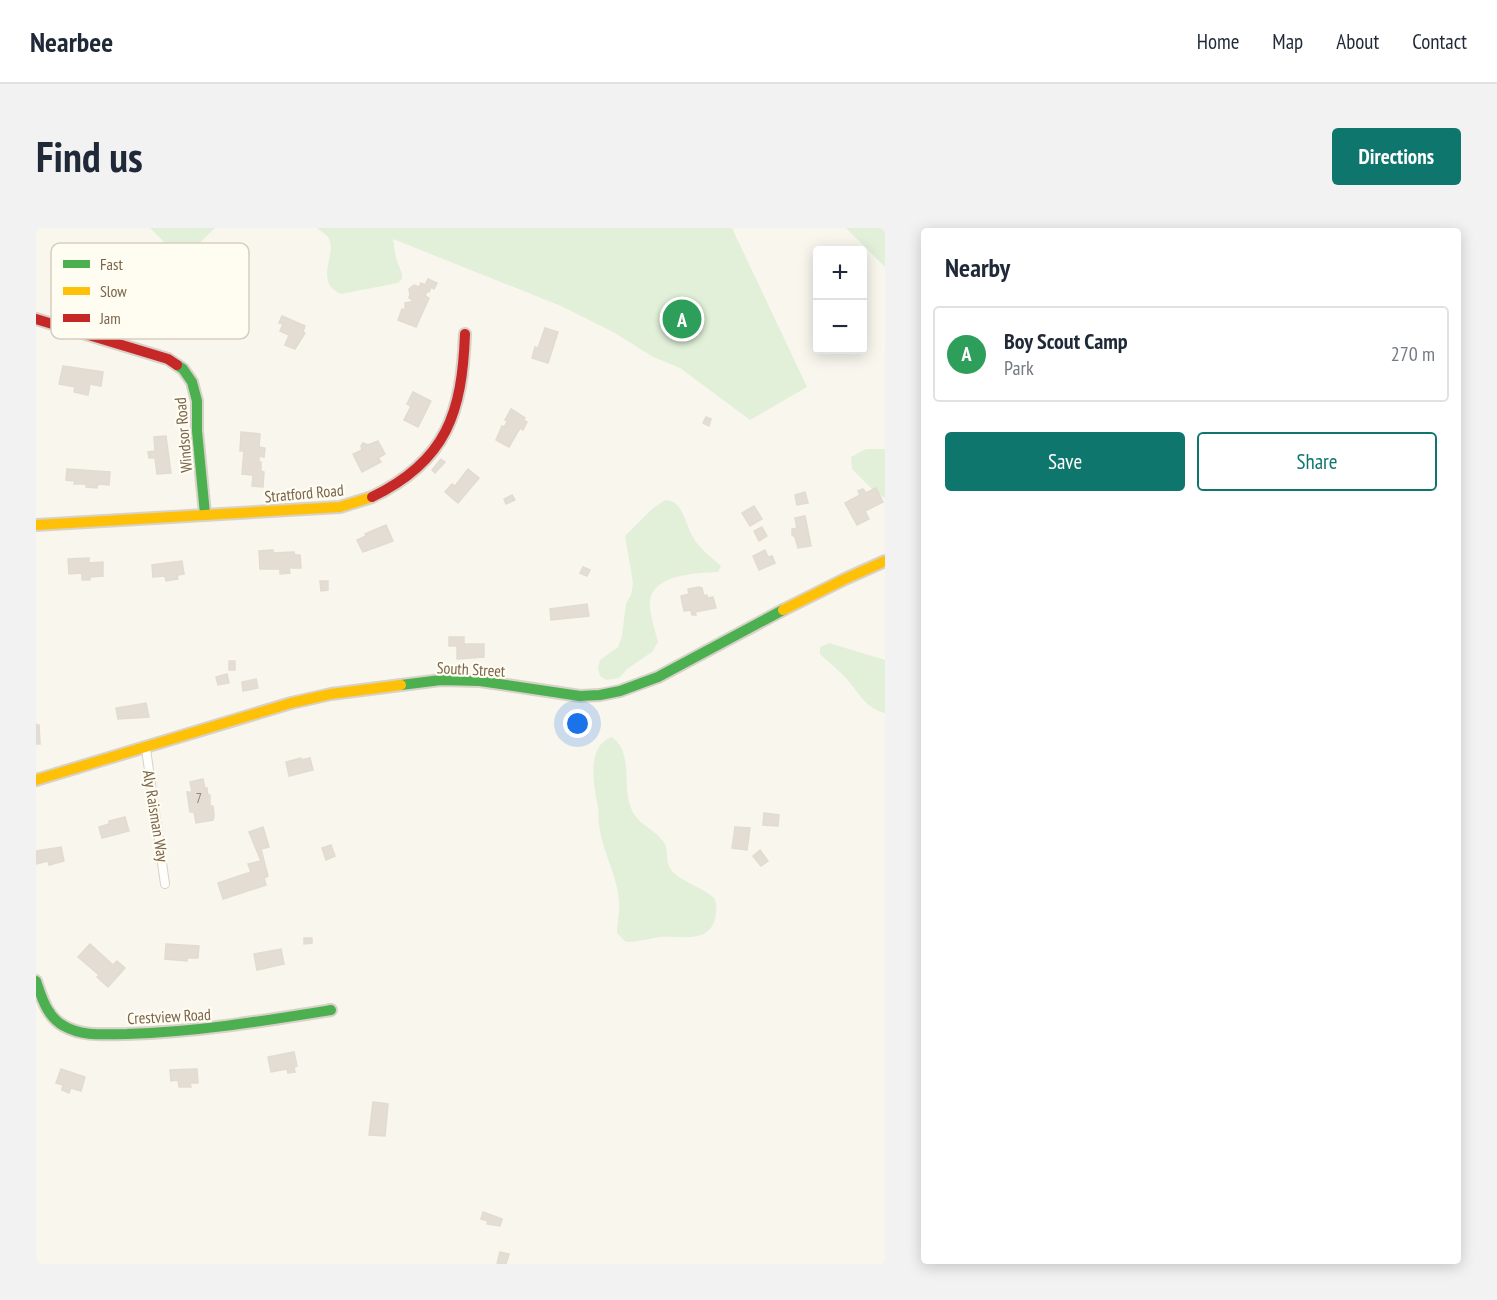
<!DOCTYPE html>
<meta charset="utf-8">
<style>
:root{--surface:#fff;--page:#f2f2f3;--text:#1f2937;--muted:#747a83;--line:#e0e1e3;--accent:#0f766e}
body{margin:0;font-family:"PT Sans Narrow",sans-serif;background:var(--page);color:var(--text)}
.controls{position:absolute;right:18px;top:18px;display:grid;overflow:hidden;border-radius:6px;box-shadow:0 3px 15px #0003}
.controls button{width:54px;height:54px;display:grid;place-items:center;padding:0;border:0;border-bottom:2px solid var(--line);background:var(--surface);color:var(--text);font:30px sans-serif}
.you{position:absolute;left:542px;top:496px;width:21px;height:21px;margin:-15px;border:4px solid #fff;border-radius:50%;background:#1a73e8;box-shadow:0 0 0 9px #1a73e833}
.badge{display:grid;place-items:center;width:39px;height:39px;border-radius:50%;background:var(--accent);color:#fff;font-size:20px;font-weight:700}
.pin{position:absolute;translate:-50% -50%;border:3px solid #fff;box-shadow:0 2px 6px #0006}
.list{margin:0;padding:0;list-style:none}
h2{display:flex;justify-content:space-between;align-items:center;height:78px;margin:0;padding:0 24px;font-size:26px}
h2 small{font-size:20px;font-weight:400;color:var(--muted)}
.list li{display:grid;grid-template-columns:39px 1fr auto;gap:18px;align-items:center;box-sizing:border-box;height:96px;margin:0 12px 12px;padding:0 12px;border:2px solid var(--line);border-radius:6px}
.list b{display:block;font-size:22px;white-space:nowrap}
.list p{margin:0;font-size:20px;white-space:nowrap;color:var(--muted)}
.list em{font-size:20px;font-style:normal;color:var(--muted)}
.actions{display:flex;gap:12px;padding:18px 24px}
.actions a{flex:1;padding:14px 0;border:2px solid var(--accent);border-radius:6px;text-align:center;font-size:21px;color:var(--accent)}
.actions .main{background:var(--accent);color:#fff}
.map{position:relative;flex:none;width:849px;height:1036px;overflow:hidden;border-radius:6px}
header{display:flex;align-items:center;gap:36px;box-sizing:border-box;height:84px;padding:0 30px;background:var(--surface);border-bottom:2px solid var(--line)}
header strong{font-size:28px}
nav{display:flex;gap:33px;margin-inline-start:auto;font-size:21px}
.intro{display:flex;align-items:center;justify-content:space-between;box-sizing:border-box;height:144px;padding:0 36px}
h1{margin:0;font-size:42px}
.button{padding:15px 27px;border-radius:6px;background:var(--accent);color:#fff;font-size:21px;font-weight:700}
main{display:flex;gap:36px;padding:0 36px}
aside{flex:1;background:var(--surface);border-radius:6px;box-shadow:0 3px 15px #0003}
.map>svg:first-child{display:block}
</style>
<header>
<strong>Nearbee</strong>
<nav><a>Home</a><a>Map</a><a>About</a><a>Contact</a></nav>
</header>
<div class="intro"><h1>Find us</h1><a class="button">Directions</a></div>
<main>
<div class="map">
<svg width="849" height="1036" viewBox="0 0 849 1036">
<rect width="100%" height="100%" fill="#f9f6ee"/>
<g fill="#e2f0d9">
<path d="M114,0H179L143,35L130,16Z"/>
<path d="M281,0H696L771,159L714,192L644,140L617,129L579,105L525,78L357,11L360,30L366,46V51L362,55L305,66C276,54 303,24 292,9C290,6 284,3 281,0Z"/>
<path d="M810,0H849V39Z"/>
<path d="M830,221H849V270L840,265L816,241L815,229Z"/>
<path d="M629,272C648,272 649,298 658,311C664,321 676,330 685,338L682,344C661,345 614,346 614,376C614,388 619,402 622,414L616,424L591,441L583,450L570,452L564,448L562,441L564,432L582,419L586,408L590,375L595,367L597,355L589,308L616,281Z"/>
<path d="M793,415L849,432V485C827,480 821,460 806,446C799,439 791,433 784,426V419Z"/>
<path d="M576,509C598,525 586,559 595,580C601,596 617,600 627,613C634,622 628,633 636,643C647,655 667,659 679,671C681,679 681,686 678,694C670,716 641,707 623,709C612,711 601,714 590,714L581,705C581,694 584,684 583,673C581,646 566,623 563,597C562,591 563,585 562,579C558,558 549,518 576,509Z"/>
</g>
<g fill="#e4ddd3" stroke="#e2dbd0" stroke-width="1.5">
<path d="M392,51L401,55L398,61L395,59L393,64L391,63L389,68L393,70L380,99L362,92L366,81L369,83V75L375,74L376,72L373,70L374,66L373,61L378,57L383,59L385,55L389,57Z"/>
<path d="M246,88L269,98L267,104L269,105L259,121L249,117L253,107L244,103L247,96L243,95Z"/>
<path d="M509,100L522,104L512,135L496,130L499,119L502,120Z"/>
<path d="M27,138L67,144L65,158L54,156L52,167L38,164L39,159L23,156Z"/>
<path d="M377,164L395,173L382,199L368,192L375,178L371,176Z"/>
<path d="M475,181L489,190L487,192L491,194L487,202L484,200L473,219L460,212L466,198L468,199L472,193L469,192Z"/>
<path d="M670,189L675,191L673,198L667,195Z"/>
<path d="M205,204L224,206L223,219L229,220L228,229L223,228V234H225V243L228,244L227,259L216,258L217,247L206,246L208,223H204Z"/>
<path d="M130,208L135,245L121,246L119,230H113L112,224L119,223L118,209Z"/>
<path d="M342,213L349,226L342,230L345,234L326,244L317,226L326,222L325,218L327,215L332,217Z"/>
<path d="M405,231L409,234L399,245L396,242Z"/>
<path d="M31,241L74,244L73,257L62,256L61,260L50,259V256H38L39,253L30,252Z"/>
<path d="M432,241L443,250L422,275L409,264L416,256L419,258Z"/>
<path d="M840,260L847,274L829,283L833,291L821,297L809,275L824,267L822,263L827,261L830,265Z"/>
<path d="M769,264L772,275L761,277L759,267Z"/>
<path d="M476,267L479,272L470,276L468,271Z"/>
<path d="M718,278L726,291L714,298L706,285Z"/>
<path d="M769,288L775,318L762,320L759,309L756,307V301L761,300L759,290Z"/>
<path d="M350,297L357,313L327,324L321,312L330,308L329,306Z"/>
<path d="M726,299L731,308L723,313L718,303Z"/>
<path d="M237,322V325L258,324L259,327H264L265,340H253L254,345L244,346V341H224L223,323Z"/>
<path d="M729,322L732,329L736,328L739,335L723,342L717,328Z"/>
<path d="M53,330V335L67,334V348L54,349V352H46V345L33,346L32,331Z"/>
<path d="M146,333L148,346L141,347L142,351L130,353L129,348L117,349L116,337Z"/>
<path d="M547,339L554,342L551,348L544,345Z"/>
<path d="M284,353H292V362L285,363Z"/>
<path d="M663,359L666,360L668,368L671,367V370L677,369L680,380L659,384L660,387H656L655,382L648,383L645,368L653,366L652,361Z"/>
<path d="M551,376L553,388L515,392L514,381Z"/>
<path d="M413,409H428V416H448V429L421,431V418H413Z"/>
<rect x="193" y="433" width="6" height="9"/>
<path d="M191,446L193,455L182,457L180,449Z"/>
<path d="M220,451L222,460L207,463L206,454Z"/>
<path d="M110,475L113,489L82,491L80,480Z"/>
<path d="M0,495V497H3L4,516H0Z"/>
<path d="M265,530V532L274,530L277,542L253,548L250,534Z"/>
<path d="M167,551L169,561L171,560L172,567H174V578H177L178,588L177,592L160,595L158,584H154L151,564H156L154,554Z"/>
<path d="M728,585L743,587L742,598L727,597Z"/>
<path d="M89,589L93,603L66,610L63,599L73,596V593Z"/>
<path d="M227,599L233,619L225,621L232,648L228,650L230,657L187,671L182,655L215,644L212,636L225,633L213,604Z"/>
<path d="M699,599L714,600L711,622L696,620Z"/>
<path d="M295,617L299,628L290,632L286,620Z"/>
<path d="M25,619L28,633L13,637L12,633L0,636V623Z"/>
<path d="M724,622L732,633L725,638L717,628Z"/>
<path d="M268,710H276V715L268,716Z"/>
<path d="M54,716L77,737L81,733L89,740L72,759L61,749L63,747L42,729Z"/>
<path d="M130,716L163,718L162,730H151V733L129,731Z"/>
<path d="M245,721L248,736L221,742L218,726Z"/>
<path d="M258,824L261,838L258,839L259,844L252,845L251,841L235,844L232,829Z"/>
<path d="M25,841L49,849L45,863L35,860L33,865L26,862L27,857L20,855Z"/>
<path d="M161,841L162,855H154L155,859H143L142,852L135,853L134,842Z"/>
<path d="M337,874L352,876L349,908L333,907Z"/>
<path d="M447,984L466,991L464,998L451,996L452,993L445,991Z"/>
<path d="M464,1024L473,1026L470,1036H461Z"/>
</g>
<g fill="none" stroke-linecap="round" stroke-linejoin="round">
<g stroke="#d7d2c9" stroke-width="10">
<path id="street" d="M110,521L129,656"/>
</g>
<g stroke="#d8d2c9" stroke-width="14">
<g id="fast">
<path d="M141,137L147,141L156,154L161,173V203L169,286"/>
<path d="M365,457L405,452L444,453L544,468L564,467L584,463L622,449L747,382"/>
<path d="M0,753C6,770 11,789 28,798C47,809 70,806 91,806C160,804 227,793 295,782"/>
</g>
</g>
<g stroke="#d8d2c9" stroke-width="14">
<g id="slow">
<path d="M0,297L304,279L336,269"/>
<path d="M747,382L809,351L849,333"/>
<path d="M0,552L255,475L295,466L365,457"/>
</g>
</g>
<g stroke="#d8d2c9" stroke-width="14">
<g id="jam">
<path d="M0,91L132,131L141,137"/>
<path d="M336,269C411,233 426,184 429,106"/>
</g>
</g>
<use href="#street" stroke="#fefefc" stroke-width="8"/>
<use href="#fast" stroke="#4caf50" stroke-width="10"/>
<use href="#slow" stroke="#ffc107" stroke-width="10"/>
<use href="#jam" stroke="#c62828" stroke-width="10"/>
</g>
<g text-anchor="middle" stroke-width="4.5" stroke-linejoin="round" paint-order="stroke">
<g font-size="14" fill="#978570">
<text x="163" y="575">7</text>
</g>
<g font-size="16" fill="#7a644b" stroke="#fffcf2">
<text transform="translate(147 207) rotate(-95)" y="6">Windsor Road</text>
<text transform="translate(268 265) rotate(-5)" y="6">Stratford Road</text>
<text transform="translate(435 441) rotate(3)" y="6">South Street</text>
<text transform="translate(120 588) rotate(81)" y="6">Aly Raisman Way</text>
<text transform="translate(133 788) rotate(-3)" y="6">Crestview Road</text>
</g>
</g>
<rect x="15" y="15" width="198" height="96" rx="9" fill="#fffcf2" stroke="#d7cec0" stroke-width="1.5"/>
<rect x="27" y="32" width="27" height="8" fill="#4caf50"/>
<rect x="27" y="59" width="27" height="8" fill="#ffc107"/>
<rect x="27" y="86" width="27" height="8" fill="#c62828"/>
<g font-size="16" fill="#7a644b">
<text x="64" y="42">Fast</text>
<text x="64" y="69">Slow</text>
<text x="64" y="96">Jam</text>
</g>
</svg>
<div class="controls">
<button>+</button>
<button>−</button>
</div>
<div class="you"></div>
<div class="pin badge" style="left:646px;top:91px;background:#2e9e5b">A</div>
</div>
<aside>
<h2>Nearby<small></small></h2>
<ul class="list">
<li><span class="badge" style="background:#2e9e5b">A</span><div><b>Boy Scout Camp</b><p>Park</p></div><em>270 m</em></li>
</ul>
<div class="actions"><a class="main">Save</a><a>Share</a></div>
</aside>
</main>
